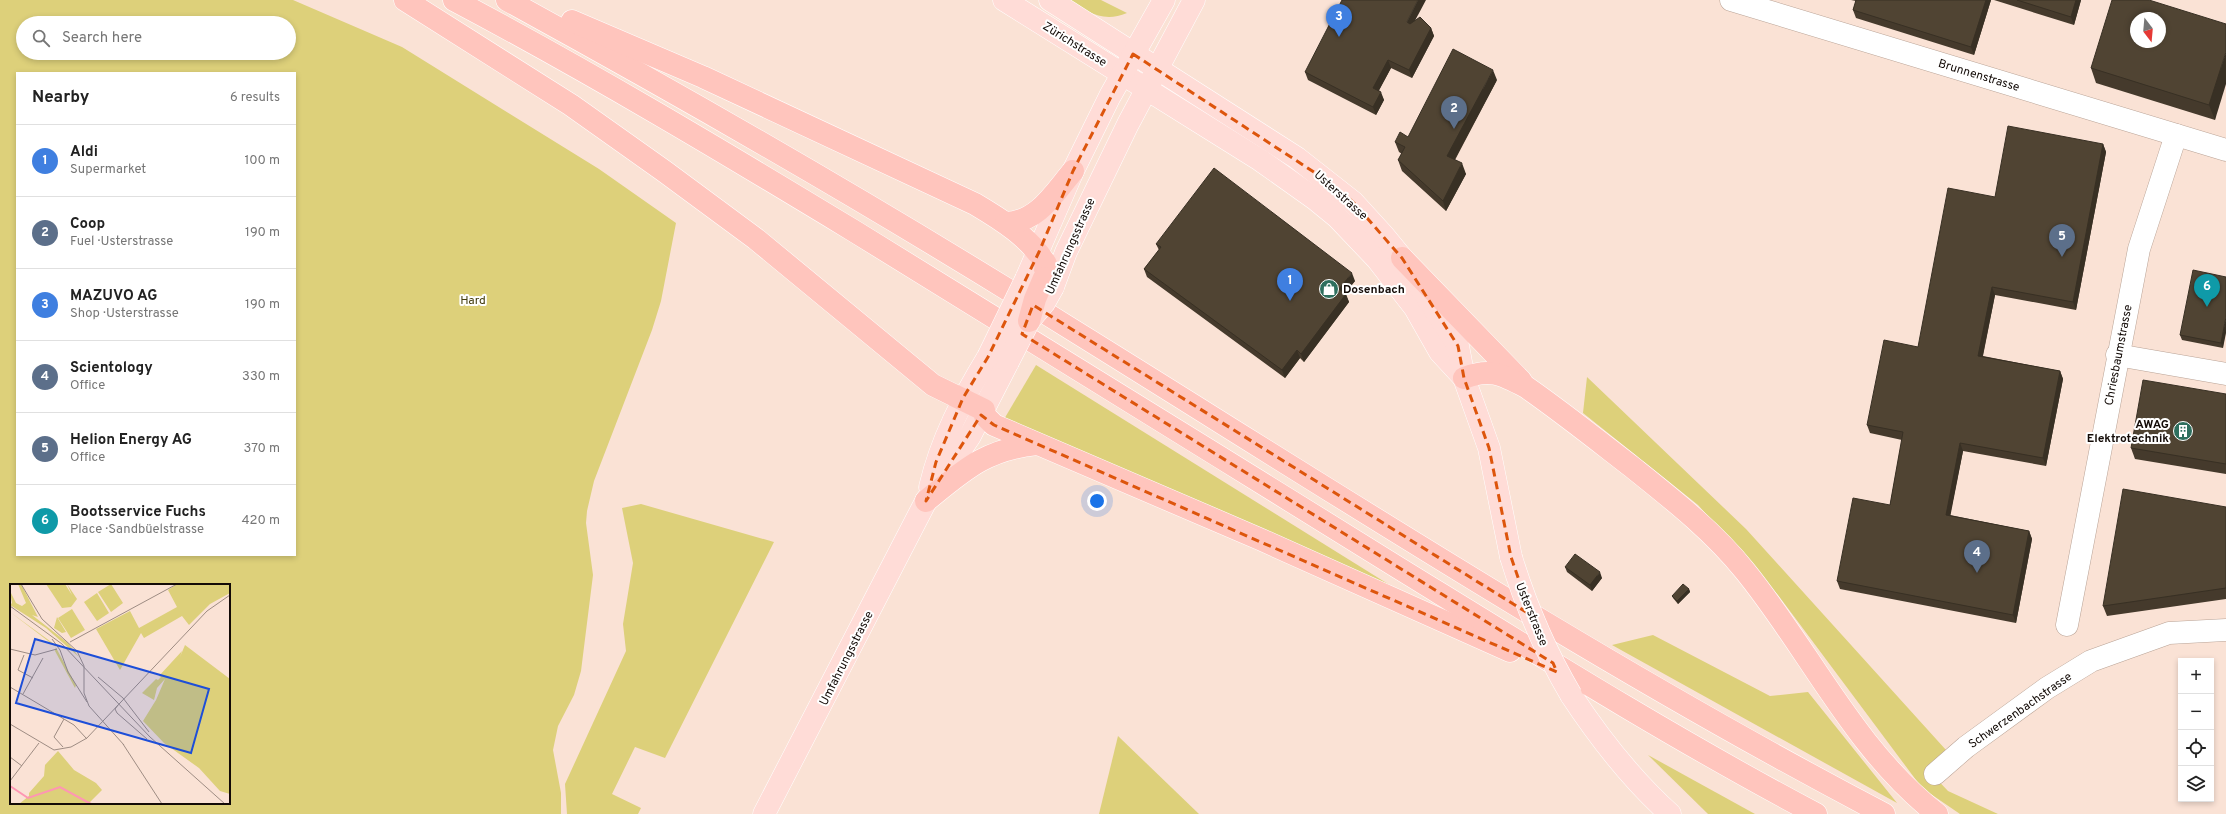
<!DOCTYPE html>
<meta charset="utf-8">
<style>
:root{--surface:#fff;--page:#f2f2f2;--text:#222;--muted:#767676;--line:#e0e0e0;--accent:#2e6f5e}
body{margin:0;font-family:Overpass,sans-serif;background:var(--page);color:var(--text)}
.controls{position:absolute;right:12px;bottom:12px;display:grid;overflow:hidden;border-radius:0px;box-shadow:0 2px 6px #0003}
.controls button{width:36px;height:36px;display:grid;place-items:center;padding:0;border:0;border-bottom:1px solid var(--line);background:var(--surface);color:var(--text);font:20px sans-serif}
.compass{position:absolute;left:2130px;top:12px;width:36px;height:36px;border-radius:50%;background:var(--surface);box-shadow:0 2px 6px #0003;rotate:164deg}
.you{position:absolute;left:1097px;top:501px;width:14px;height:14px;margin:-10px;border:3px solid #fff;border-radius:50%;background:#1a73e8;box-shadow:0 0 0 6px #1a73e833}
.badge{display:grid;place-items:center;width:26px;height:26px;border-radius:50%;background:var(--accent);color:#fff;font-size:13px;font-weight:700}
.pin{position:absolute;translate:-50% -33px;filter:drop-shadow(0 1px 2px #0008)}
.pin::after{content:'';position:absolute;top:21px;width:14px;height:12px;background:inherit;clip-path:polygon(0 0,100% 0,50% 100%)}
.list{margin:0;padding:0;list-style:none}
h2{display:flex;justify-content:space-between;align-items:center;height:52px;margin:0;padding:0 16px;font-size:17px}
h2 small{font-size:13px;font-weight:400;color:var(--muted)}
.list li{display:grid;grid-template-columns:26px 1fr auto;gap:12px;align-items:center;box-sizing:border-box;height:72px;padding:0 16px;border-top:1px solid var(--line)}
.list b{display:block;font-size:15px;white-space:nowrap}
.list p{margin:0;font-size:13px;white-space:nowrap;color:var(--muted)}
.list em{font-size:13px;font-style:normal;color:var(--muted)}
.icon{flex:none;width:22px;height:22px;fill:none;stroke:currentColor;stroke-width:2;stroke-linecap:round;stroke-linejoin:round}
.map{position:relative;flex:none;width:2226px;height:814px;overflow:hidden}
.search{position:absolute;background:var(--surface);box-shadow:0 2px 6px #0003;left:16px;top:16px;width:280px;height:44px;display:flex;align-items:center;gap:10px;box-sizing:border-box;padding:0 14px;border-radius:22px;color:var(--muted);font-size:15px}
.panel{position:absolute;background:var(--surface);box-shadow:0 2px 6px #0003;left:16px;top:72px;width:280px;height:484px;border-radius:0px}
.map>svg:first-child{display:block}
</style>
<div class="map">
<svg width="2226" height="814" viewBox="0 0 2226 814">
<rect width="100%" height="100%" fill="#fae2d5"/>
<g fill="#ddd07a" fill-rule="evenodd">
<path d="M0,0H293L402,47L599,169L676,223L661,301L652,330L594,481L587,511L586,523L593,575L581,671L574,695L558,726L553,750L561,793V814H0ZM23,23H289V53H23ZM17,73H295V555H17ZM11,585H229V803H11Z"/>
<path d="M1067,0H1101L1127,13C1103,23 1088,12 1067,0Z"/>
<path d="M1036,365L1401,592L1003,421Z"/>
<path d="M1587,377L1746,529L1946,750L1928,770L1948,791L1998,814H1960L1922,788L1778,595L1698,505L1583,413Z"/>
<path d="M641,504L774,542L665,758L635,747L612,794L641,808L638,814H567L565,784L626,651L623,624L633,563L622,508Z"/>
<path d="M1653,635L1770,696L1808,692L1897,803L1612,645Z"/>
<path d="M1118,736L1199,814H1099Z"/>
<path d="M1648,755L1755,814H1708Z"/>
</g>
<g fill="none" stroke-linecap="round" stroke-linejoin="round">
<g stroke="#b9a396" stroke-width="23">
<g id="minor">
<path d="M1731,0L2226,150"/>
<path d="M2117,355L2226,374"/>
<path d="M2067,625L2139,249L2176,135"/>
<path d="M1935,774L1966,747L2047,688L2091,661L2169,633L2226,630"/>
</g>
</g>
<g stroke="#fff" stroke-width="23">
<g id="major">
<path d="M1004,0L1260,160L1315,199L1337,217L1377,259L1415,308L1440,352L1464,378"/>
<path d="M1050,0L1297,158L1353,202L1384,236L1402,258L1458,346L1464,378L1489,448L1511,557"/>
<path d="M1026,279L1073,171L1110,96L1164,0"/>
<path d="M1053,287L1066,252L1128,124L1194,0"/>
<path d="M930,487C941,440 963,398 988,357"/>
<path d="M1571,695C1600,739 1631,779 1670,814"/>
<path d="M764,814L926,501L970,436L1008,362"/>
</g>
</g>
<g stroke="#fff" stroke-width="23">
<g id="highway">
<path d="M405,0L571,105L664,171L756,239L933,385L984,410L985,416L994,425L1262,540L1510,651"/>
<path d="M454,0C590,72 722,151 854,231C1036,342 1216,455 1397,567C1535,652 1672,738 1816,814"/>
<path d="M507,0C695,103 881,210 1063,324C1334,492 1601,666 1884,814"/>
<path d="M572,21L703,77L975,204C1002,220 1029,237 1046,264L1044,278"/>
<path d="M1006,223C1038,222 1054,193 1073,171"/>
<path d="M1402,258L1521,381"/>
<path d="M1464,378C1490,368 1501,374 1526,387C1562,412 1597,440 1632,467C1672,499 1713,531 1745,571C1810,651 1854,749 1937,814"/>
<path d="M926,501C964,470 986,449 1037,444"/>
</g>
</g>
<use href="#minor" stroke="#fff" stroke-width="22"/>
<use href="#major" stroke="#ffdcd7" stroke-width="22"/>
<use href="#highway" stroke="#ffc5bd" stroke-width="22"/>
<g stroke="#fff" stroke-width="23" stroke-linecap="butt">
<g id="major-bridge">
<path d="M988,357L1026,279"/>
<path d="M1008,362L1029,321L1044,303L1053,287"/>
<path d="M1511,557C1526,606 1545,651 1571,695"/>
</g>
</g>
<g stroke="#fff" stroke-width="23" stroke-linecap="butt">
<path id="highway-bridge" d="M1029,321L1035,299L1044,278"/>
</g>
<use href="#major-bridge" stroke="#ffdcd7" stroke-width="22"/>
<use href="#highway-bridge" stroke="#ffc5bd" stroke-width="22"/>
</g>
<g fill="#453a2c">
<path d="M1851,0H1991L1974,55L1856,18L1853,10L1856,1Z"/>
<path d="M1994,0H2081L2074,25Z"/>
<path d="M1415,20L1431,28L1434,36L1412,78L1391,68L1379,90L1384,100L1376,115L1308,80L1305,72Z"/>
<path d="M2226,24L2215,120L2096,83L2091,68Z"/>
<path d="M1497,80L1455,160L1466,174L1446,211L1402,171L1398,160L1402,154L1399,152L1395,142L1408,137Z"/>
<path d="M2103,144L2106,152L2076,310L1995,295L1983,356L2060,371L2063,379L2046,466L1963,451L1950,515L2029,531L2032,539L2016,623L1840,589L1837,581L1890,505L1902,440L1870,433L1867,425L1918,347L1995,197Z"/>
<path d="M1156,244L1355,281L1345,293L1349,302L1304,362L1300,358L1285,378L1147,277L1144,269L1159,250Z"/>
<path d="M2226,277L2223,348L2182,340L2180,335Z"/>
<path d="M2226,394V474L2135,459L2131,448Z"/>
<path d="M2226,507V599L2107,616L2103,606Z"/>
<path d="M1565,567L1602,578L1592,591L1567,572Z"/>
<path d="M1689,589L1690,592L1678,604L1673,598L1672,596Z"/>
</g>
<g fill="#383024">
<path d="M1418,0H1426L1410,30L1407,22Z"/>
<path d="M1986,0H1991L1974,55L1971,47Z"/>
<path d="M2076,0H2081L2074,25L2071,17Z"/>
<path d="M1431,28L1434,36L1412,78L1409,70Z"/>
<path d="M2226,52V84L2215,120L2209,105Z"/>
<path d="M1388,60L1391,68L1376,96L1373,88Z"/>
<path d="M1493,70L1497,80L1451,166L1447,156Z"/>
<path d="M1381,92L1384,100L1376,115L1373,107Z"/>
<path d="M2103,144L2106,152L2076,310L2073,302Z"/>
<path d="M1462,163L1466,174L1446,211L1443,201Z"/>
<path d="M1352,273L1355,281L1342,297L1339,289Z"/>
<path d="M1992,287L1995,295L1981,364L1978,356Z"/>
<path d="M1346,294L1349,302L1304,362L1301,354Z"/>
<path d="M2226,317V333L2223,348L2221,343Z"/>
<path d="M1297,350L1300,358L1285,378L1282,370Z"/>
<path d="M2060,371L2063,379L2046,466L2043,458Z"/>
<path d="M1960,443L1963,451L1949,523L1946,515Z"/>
<path d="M2029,531L2032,539L2016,623L2013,615Z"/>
<path d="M1600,572L1602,578L1592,591L1590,585Z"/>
<path d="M1689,589L1690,592L1678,604L1677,601Z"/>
</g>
<g fill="#504433" stroke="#383024" fill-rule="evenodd">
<path d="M1342,0H1418L1407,22L1410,24L1420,17L1431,28L1409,70L1388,60L1373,88L1381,92L1373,107L1305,72Z"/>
<path d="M1856,0H1986L1971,47L1853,10Z"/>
<path d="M2017,0H2076L2071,17Z"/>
<path d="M2112,0H2149L2226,24V52L2209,105L2091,68ZM2136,18H2160V42H2136Z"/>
<path d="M1453,49L1493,70L1447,156L1462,163L1443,201L1398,160L1405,147L1395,142L1400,132L1408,137Z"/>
<path d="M2008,126L2103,144L2073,302L1992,287L1978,356L2060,371L2043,458L1960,443L1946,515L2029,531L2013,615L1837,581L1853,498L1890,505L1903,432L1867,425L1884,340L1918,347L1948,188L1995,197Z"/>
<path d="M1214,168L1352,273L1339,289L1346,294L1301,354L1297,350L1282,370L1144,269L1161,247L1156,244Z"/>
<path d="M2193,270L2226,277V317L2221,343L2180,335Z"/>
<path d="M2143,380L2226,394V464L2131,448Z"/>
<path d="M2123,489L2226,507V588L2103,606Z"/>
<path d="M1575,554L1600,572L1590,585L1565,567Z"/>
<path d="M1683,584L1689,589L1677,601L1672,596Z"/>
</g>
<path fill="none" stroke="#dd550c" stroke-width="3" stroke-dasharray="8 5" stroke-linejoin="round" d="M1133,54L1326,180L1353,202L1402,258L1458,346L1464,378L1489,448L1511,557L1531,615L1033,305L1022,334L1553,663L1557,672L994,425L981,415L926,501L936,462L963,398L988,357L1039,252L1073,171Z"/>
<defs>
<g id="shop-disc" transform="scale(1)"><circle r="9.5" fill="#2e6f5e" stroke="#fff"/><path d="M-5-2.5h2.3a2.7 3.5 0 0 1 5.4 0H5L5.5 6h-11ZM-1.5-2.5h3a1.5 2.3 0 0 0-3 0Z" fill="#fff"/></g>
<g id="building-disc" transform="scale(1)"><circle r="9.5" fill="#2e6f5e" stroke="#fff"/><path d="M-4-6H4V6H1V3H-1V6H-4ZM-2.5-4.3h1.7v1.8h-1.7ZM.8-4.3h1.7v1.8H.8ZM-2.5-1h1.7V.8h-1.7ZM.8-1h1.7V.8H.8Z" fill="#fff"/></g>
</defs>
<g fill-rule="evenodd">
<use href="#shop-disc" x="1329" y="289"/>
<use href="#building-disc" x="2183" y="431"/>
</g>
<g text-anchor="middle" stroke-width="4" stroke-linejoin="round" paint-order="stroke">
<g font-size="12" fill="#130b07" stroke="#fff">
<text transform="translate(1075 44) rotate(32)" y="4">Zürichstrasse</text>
<text transform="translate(1979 75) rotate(17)" y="4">Brunnenstrasse</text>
<text transform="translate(1341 195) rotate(42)" y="4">Usterstrasse</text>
<text transform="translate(1070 246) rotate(-66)" y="4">Umfahrungsstrasse</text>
<text transform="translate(2118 355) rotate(-79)" y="4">Chriesbaumstrasse</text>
<text transform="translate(1532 614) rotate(68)" y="4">Usterstrasse</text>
<text transform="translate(846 658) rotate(-63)" y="4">Umfahrungsstrasse</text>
<text transform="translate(2020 710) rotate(-35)" y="4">Schwerzenbachstrasse</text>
</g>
<g font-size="12" font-weight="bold" fill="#130b07" stroke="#fff" text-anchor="start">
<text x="1343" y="293">Dosenbach</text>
<text x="2169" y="428" text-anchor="end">AWAG<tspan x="2169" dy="14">Elektrotechnik</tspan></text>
</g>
<g font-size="12" fill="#423b0e" stroke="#fff">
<text x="473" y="304">Hard</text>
</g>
</g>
<g transform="translate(10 584)">
<rect width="220" height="220" fill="#fae2d5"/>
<path d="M8,0H11L28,33L22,31L58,59L69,73L36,44L0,21L2,19L0,7L6,19L12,22L16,19ZM36,0H55L62,11L57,0L67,15L61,23L52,24ZM101,0L113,19L101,28L88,8ZM167,0H220V9L200,20L179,41L172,32L134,54L131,49L110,86L86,45L120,27L129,44L167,23L158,6ZM87,9L99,29L87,37L74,18ZM62,25L75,46L61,54L48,34ZM0,28L44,60L66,101L65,104L45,67L46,63ZM47,33L56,48L52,49L44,44ZM175,61L220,95V210L210,207L189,184L154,159L133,137L146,116L155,95L147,104L144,116L132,109L146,95L148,96L151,93L149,92L172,67L170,73ZM48,167L64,186L86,199L92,206L78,220H9L19,212V209L34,192L35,181Z" fill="#ddd07a"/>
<path fill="none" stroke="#fe96b3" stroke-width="2" d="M0,202L18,214L50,203L81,220"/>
<path fill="none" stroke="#9e8c83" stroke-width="1" d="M11,0L32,35L67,67L74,82V109L79,122L114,161M0,22L52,60L140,153L215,220M42,55L50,66L58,88L77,118M60,58L167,0M0,65L25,71L47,65M14,71L8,86L23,94M88,93L113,114L139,148M0,103L64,141L76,154M13,110L33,74M108,121L105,125L107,129L137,155M0,140L44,166L61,163L77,154M76,155L197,27L220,11M113,160L152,220M53,163L44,153L54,135M0,173L12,182M0,197L29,159"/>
<path fill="#1d4ed8" fill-opacity="0.15" stroke="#1d4ed8" stroke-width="2" d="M25,55L199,105L181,169L6,119Z"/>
<rect width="220" height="220" fill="none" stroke="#130b07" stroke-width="2"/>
</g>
</svg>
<div class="controls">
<button>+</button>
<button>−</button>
<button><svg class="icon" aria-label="locate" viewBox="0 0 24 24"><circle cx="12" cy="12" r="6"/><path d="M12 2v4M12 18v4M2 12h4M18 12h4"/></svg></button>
<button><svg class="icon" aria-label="layers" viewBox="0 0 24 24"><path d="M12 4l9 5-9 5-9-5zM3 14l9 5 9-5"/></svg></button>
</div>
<svg class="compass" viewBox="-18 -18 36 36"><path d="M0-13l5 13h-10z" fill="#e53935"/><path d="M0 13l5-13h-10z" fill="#767676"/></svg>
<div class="you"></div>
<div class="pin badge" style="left:1290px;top:301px;background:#3f7fe0">1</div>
<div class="pin badge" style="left:1454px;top:129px;background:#5c6f8a">2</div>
<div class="pin badge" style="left:1339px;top:37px;background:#3f7fe0">3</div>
<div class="pin badge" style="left:1977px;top:573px;background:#5c6f8a">4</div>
<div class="pin badge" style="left:2062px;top:257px;background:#5c6f8a">5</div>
<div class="pin badge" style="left:2207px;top:307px;background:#0f9aa8">6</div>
<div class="search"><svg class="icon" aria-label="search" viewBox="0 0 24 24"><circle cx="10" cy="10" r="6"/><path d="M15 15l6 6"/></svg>Search here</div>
<section class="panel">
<h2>Nearby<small>6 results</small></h2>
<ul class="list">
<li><span class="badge" style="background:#3f7fe0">1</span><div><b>Aldi</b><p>Supermarket</p></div><em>100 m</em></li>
<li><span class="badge" style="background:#5c6f8a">2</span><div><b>Coop</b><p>Fuel · Usterstrasse</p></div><em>190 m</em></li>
<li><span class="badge" style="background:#3f7fe0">3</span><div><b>MAZUVO AG</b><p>Shop · Usterstrasse</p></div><em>190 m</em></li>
<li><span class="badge" style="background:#5c6f8a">4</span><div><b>Scientology</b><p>Office</p></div><em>330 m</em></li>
<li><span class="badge" style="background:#5c6f8a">5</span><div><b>Helion Energy AG</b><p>Office</p></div><em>370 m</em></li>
<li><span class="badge" style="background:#0f9aa8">6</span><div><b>Bootsservice Fuchs</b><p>Place · Sandbüelstrasse</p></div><em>420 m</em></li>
</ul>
</section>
</div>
